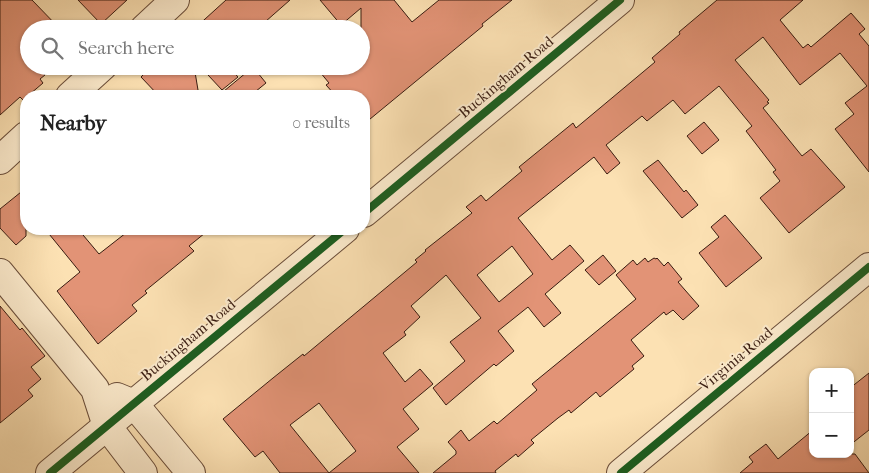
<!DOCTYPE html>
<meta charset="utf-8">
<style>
:root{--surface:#fff;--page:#f2f2f2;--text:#222;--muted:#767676;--line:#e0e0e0}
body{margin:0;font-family:"IM FELL French Canon",serif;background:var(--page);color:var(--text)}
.controls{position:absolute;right:15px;bottom:15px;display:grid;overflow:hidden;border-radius:10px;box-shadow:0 1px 4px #0004}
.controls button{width:45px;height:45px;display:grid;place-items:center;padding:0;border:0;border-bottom:1px solid var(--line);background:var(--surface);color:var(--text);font:25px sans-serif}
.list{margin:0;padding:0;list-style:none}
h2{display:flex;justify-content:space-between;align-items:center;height:65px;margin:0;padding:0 20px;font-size:21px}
h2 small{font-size:16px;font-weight:400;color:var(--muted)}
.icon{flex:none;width:28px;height:28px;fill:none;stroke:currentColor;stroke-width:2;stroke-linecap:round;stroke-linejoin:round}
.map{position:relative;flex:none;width:869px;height:473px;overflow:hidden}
.search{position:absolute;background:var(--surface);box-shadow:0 1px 4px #0004;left:20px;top:20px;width:350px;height:55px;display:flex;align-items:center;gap:12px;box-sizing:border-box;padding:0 18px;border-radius:28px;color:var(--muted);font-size:19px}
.panel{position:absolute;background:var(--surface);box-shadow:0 1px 4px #0004;left:20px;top:90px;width:350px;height:145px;border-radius:20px}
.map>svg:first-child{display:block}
</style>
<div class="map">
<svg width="869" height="473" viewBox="0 0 869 473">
<rect width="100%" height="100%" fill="#fce1b3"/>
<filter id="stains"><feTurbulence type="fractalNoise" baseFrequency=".004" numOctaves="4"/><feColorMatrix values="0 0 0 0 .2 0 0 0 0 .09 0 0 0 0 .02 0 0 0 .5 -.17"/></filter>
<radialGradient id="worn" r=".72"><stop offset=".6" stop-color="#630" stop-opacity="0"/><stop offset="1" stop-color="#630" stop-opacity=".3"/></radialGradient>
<g fill="#e29376" stroke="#391c11" fill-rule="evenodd">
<path d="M0,0H32L60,29H29V66H37L45,75L40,79L43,83L23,100L20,97L0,115Z"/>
<path d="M78,0H127L101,24Z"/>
<path d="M226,0H290L257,29H194Z"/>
<path d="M320,0H394L412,22L439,0H512L482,24L483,26L364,124V96H336L326,85L329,83L315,66H361V8L341,25Z"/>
<path d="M717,0H803L780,20L803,48L808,44L811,47L851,13L865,29L859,34L869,46V172L835,129L854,114L845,103L867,86L840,53L800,85L763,37L735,60L769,100L767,102L769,103L763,108L802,156L811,149L845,187L789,233L760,198L780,181L773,172L776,170L746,131L752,126L719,86L685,114L673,100L647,121L642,116L606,145L620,163L607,174L594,157L518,218L552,260L570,245L584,261L545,294L561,313L544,327L528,307L498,331L514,351L496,366L494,364L446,405L433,388L465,361L450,342L481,318L446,275L411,306L420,317L404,332L406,335L383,353L405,382L420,369L433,384L403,409L419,429L397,447L419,473H329L356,451L319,403L290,425L329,473H280L263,451L255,457L223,419L273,378L303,354L304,356L417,262L415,260L426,251L425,250L472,213L466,207L481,195L486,201L522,171L519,167L573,123L576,128L655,62L652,58L680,34L679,32ZM512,246L533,274L499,302L477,275Z"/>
<path d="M152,66H194L199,96H159L141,77Z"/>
<path d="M217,66H228L238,77L222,90L208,75Z"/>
<path d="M253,67L266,83L250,96H218Z"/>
<path d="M704,122L719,140L702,154L687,136Z"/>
<path d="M658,160L684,192L686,190L698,205L682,218L643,171Z"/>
<path d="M26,188V236L16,245L0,228V209Z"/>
<path d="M725,215L762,258L726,287L699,253L719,237L711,227Z"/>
<path d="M45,229H78L99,254L131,229H210L189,246L194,251L145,291L147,293L132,305L137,311L98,344L57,291L80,272Z"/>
<path d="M603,255L616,271L599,285L585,270Z"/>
<path d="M645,258L648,262L654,258L656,259L657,258L664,266L668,262L682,279L678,282L699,306L683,320L673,310L666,315L664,312L631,340L644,356L632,366L634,369L600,397L596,392L571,413L569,410L558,418L531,440L534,443L518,457L516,454L495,471L496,473H433L456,454V451L448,442L461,430L469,441L494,421L497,424L537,390L532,384L636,299L616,275L633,260L637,265Z"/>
<path d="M0,306L20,330L22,328L45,356L31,367L41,379L28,390L33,396L0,423Z"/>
<path d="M869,373V430L850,445V388Z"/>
<path d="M813,430V454H855L869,473H740L753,462L749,457L766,444L778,459Z"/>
</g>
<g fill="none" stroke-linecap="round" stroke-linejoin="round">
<g stroke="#6a4d3a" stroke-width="30">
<g id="minor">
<path d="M144,29L175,0"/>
<path d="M70,96L103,66"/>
<path d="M0,160L26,136"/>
<path d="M364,213L620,0"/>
<path d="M0,273L95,389L107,426L143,473"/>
<path d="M117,397L134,404L191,473"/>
<path d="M50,473L345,229"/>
<path d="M621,473L869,267"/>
</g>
</g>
<use href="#minor" stroke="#fdecce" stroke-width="28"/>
<g stroke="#fdecce" stroke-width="11">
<g id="cycleway">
<path d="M364,213L620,0"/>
<path d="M50,473L345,229"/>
<path d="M621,473L869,267"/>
</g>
</g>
<use href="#cycleway" stroke="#1b5e20" stroke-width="8"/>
</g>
<g text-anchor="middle" stroke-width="4" stroke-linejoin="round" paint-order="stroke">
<g font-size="15" fill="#391c11" stroke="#fdecce">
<text transform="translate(506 77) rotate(-40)" y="5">Buckingham Road</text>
<text transform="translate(188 340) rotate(-40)" y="5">Buckingham Road</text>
<text transform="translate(736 359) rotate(-40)" y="5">Virginia Road</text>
</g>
</g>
<rect width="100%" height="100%" filter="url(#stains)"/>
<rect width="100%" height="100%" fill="url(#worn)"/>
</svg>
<div class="controls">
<button>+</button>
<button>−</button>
</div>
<div class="search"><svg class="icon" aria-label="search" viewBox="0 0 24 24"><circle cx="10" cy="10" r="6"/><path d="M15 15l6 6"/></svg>Search here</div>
<section class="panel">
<h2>Nearby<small>0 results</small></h2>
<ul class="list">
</ul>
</section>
</div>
